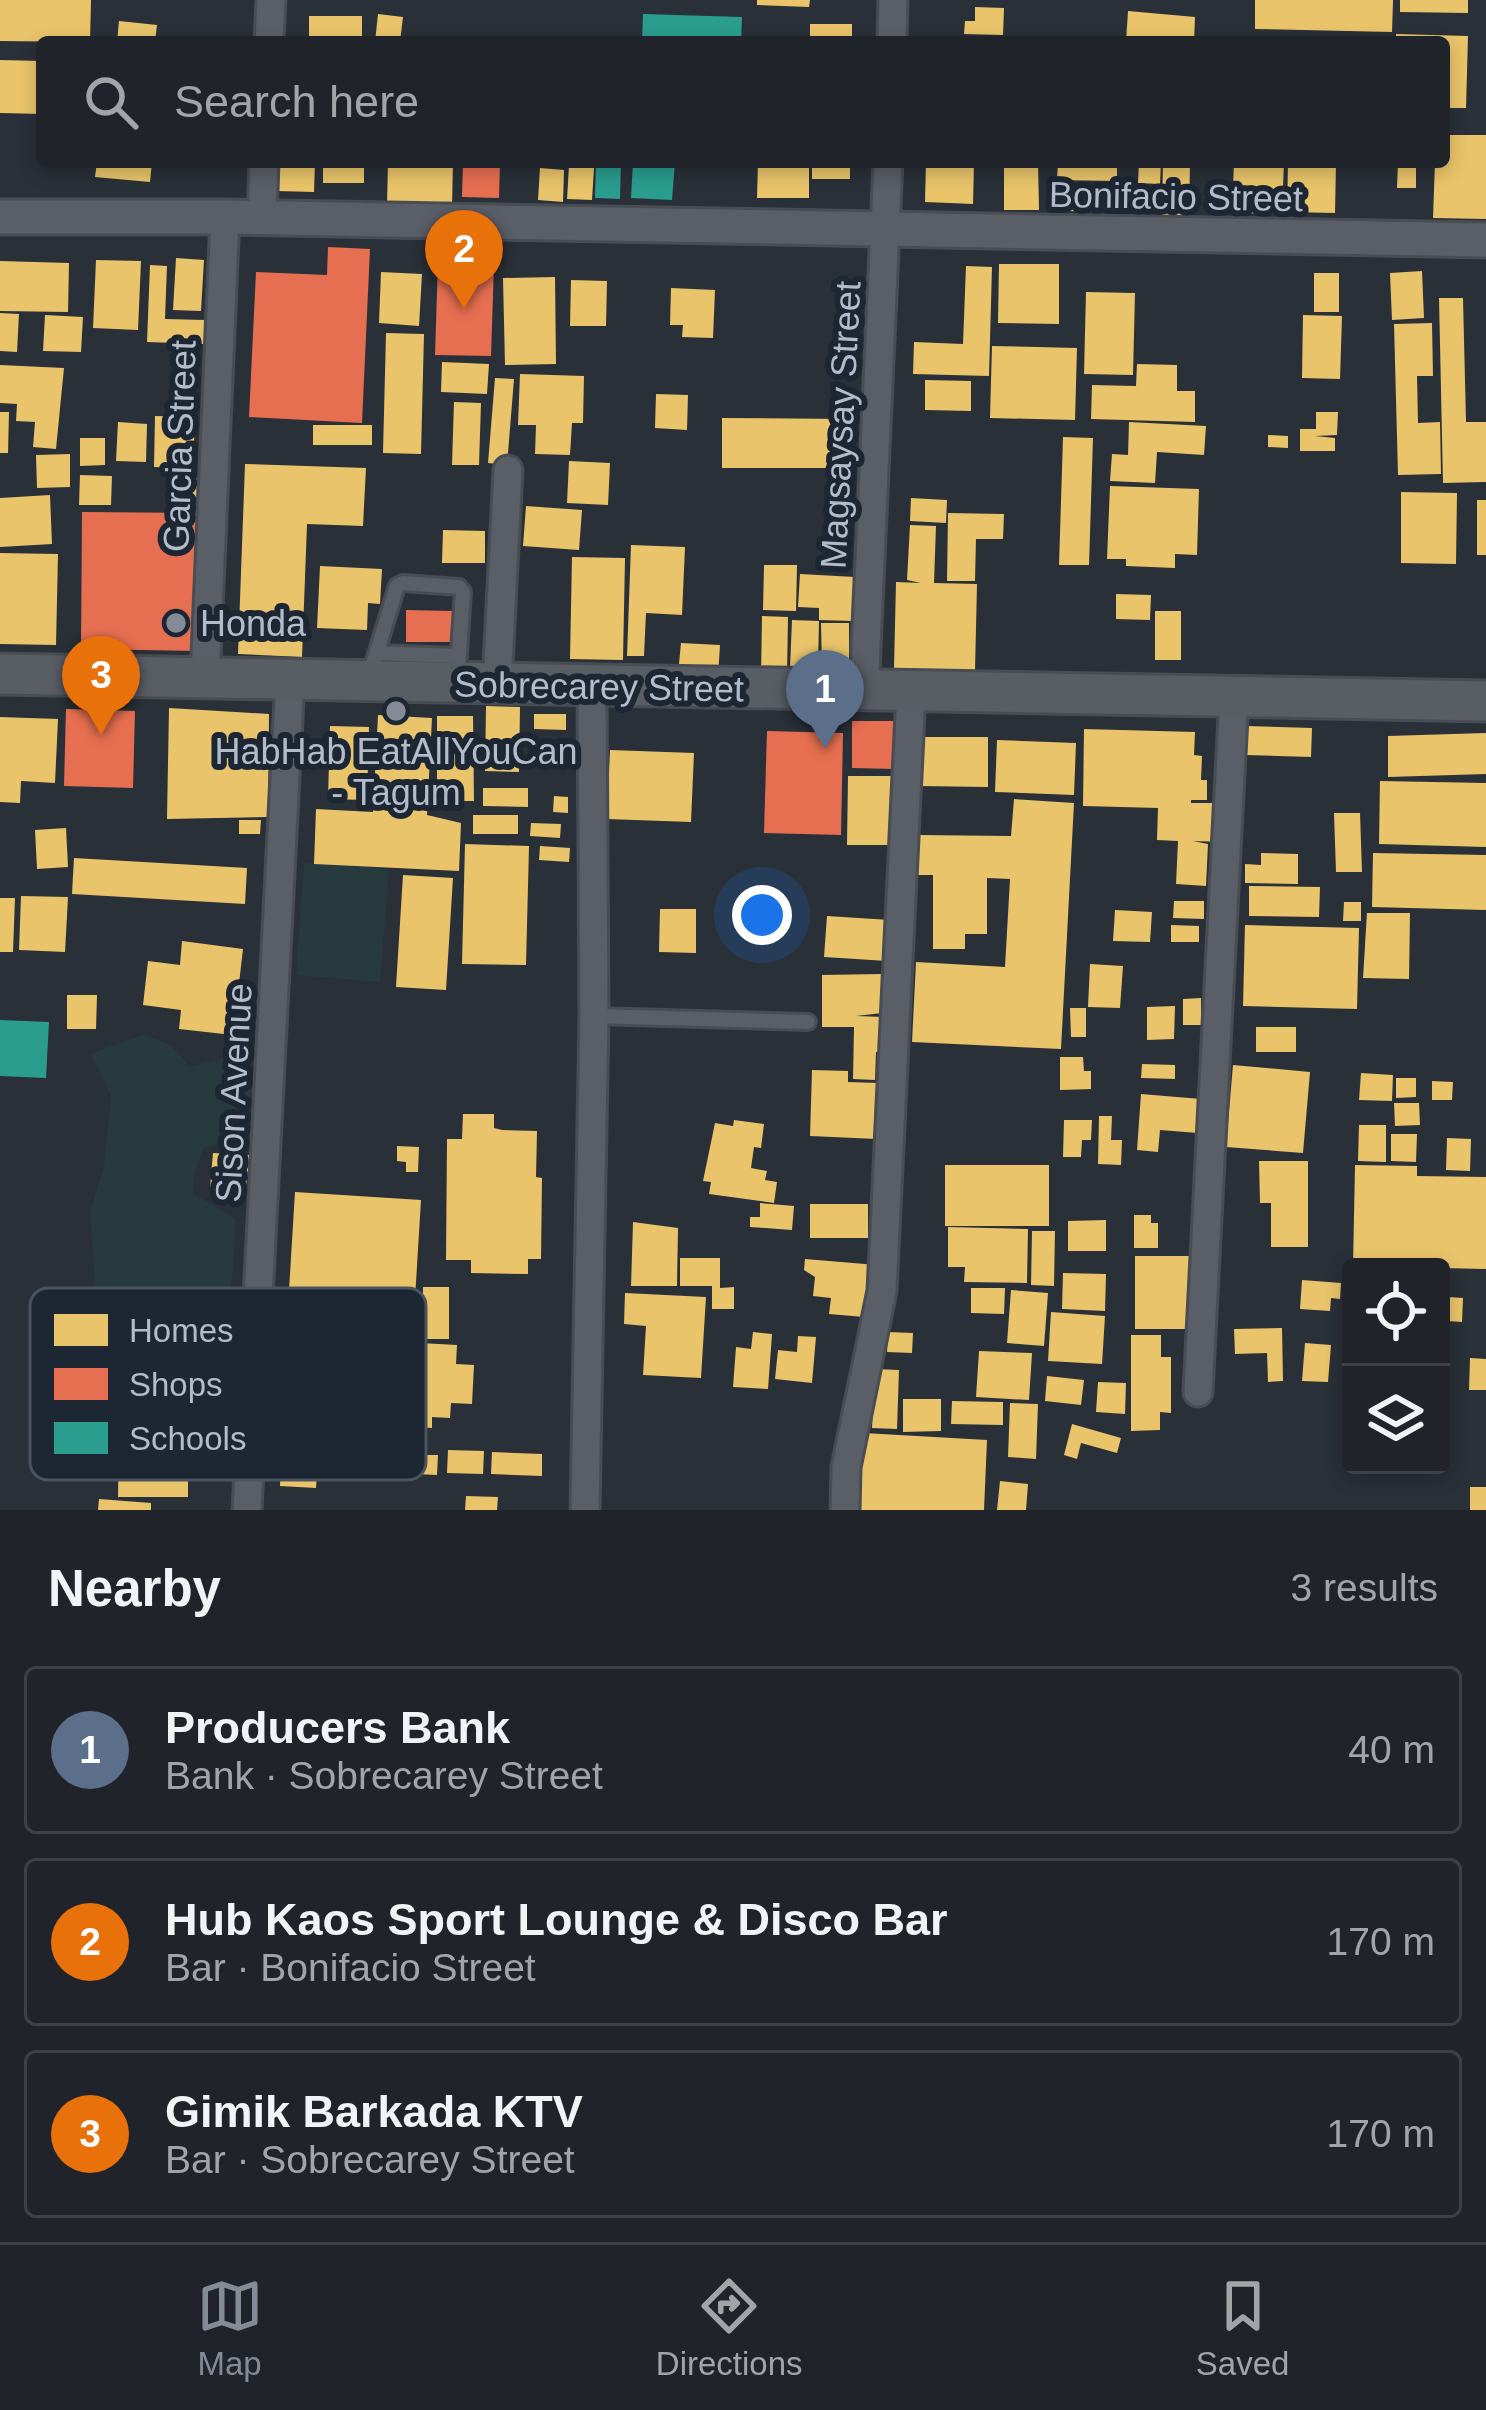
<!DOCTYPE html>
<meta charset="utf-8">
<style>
:root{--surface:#20242a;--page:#2d3036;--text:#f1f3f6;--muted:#a2a4a8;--line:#3d4147;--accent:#848b96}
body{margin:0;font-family:Helvetica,sans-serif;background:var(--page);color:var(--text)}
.controls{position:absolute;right:36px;bottom:36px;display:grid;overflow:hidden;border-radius:12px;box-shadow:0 6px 18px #0003}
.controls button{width:108px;height:108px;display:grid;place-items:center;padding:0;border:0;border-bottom:3px solid var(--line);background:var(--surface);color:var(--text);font:60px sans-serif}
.you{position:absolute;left:762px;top:915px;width:42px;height:42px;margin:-30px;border:9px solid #fff;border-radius:50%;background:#1a73e8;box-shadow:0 0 0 18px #1a73e833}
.badge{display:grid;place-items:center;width:78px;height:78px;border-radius:50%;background:var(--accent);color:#fff;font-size:39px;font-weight:700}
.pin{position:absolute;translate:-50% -99px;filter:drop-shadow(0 3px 6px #0008)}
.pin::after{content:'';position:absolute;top:63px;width:42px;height:36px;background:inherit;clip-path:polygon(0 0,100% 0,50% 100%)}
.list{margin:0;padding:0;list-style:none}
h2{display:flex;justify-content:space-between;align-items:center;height:156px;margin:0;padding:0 48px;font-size:51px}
h2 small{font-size:39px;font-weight:400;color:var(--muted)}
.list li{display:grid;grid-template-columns:78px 1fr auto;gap:36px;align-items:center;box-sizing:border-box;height:168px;margin:0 24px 24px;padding:0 24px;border:3px solid var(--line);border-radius:12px}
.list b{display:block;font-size:45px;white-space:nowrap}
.list p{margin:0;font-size:39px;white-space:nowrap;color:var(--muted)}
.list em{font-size:39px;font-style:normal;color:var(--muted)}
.icon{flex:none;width:66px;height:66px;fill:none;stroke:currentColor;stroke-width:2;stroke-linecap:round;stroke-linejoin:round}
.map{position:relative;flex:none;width:1486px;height:1510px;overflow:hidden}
.search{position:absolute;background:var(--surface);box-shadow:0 6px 18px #0003;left:36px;right:36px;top:36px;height:132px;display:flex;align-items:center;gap:30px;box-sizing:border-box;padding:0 42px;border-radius:12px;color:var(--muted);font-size:45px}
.sheet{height:732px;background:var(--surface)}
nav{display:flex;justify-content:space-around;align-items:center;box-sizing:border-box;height:168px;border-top:3px solid var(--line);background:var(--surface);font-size:33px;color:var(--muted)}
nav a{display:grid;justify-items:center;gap:6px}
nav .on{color:var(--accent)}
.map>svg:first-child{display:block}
</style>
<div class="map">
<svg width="1486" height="1510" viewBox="0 0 1486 1510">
<rect width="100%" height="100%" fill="#2a3038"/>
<g fill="#273a3e">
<path d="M304,863L389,869L380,982L296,975Z"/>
<path d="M144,1034L171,1045L190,1067L246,1053C257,1106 258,1127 203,1149L195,1172L193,1194L235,1218C234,1276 234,1375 159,1288C135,1291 121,1302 97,1305L90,1212L104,1166L111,1096L91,1054Z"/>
</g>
<g fill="#e9c46a">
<path d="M0,0H91L90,42L0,41Z"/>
<path d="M757,0H810L809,7L757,5Z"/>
<path d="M1255,0H1393L1392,32L1255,29Z"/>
<path d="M1400,0H1468V13L1400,12Z"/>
<path d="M975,7L1004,8L1003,35L964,34L965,21H975Z"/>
<path d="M1128,11L1195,17L1194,42H1126Z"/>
<path d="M378,14L403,17L400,42H375Z"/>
<rect x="309" y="16" width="53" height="26"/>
<path d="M119,21L157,25L155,42H117Z"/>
<rect x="810" y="24" width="42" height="18"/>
<path d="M1396,34L1468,36L1466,108H1444V42H1396Z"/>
<path d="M0,60L42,61V114L0,113Z"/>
<path d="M1444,135H1486V219L1433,218L1435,162H1444Z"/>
<path d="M97,162H152L150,182L95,177Z"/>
<path d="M278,162H315L314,192L277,191Z"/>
<rect x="323" y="162" width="41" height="21"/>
<path d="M388,162H453L452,206L387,204Z"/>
<path d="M758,162H809V198H757Z"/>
<rect x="812" y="162" width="38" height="17"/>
<path d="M926,162H974L973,204L925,202Z"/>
<path d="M1004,162H1038L1039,210H1004Z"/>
<path d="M1058,162H1117V181L1057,180Z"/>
<path d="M1139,162H1161L1160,184L1138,183Z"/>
<path d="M1163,162H1190L1189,217L1162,216Z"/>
<path d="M1234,162H1284L1282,214L1232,213Z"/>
<path d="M1288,162H1336L1335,213L1287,212Z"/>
<path d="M1398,162H1416V188H1397Z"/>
<path d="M569,166L594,168L592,200L567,199Z"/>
<path d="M540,168L564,170L563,202L538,200Z"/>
<path d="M1066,193L1106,194L1105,212L1066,211Z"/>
<path d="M1121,198L1139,199V212H1121Z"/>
<path d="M176,258L204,260L201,311L173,310Z"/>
<path d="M96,260L141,261L138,330L93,328Z"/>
<path d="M0,261L69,263L68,312L0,311Z"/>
<path d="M999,264H1059V324L998,323Z"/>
<path d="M150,265L167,266L165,319L205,320L204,344L147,342Z"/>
<path d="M966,266L992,267L989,376L913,374L914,342L963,344Z"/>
<path d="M1422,271L1424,318L1392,320L1390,273Z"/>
<path d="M381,272L422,274L419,326L379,323Z"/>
<rect x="1314" y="273" width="25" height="39"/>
<path d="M555,277L556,364L505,365L503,278Z"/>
<path d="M571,280L607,281L606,326H570Z"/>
<path d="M671,288L715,290L713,338L682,337L683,325H670Z"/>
<path d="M1086,292L1135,293L1133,375L1084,374Z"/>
<path d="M1439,298H1463L1466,422H1486V482L1443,483Z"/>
<path d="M0,313L19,314L17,352L0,351Z"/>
<path d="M45,315L83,317L81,352L43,351Z"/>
<path d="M1303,315L1342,316L1340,379L1302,378Z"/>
<path d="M1432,323L1433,376H1417L1418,423L1440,422L1441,474L1398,475L1394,324Z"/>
<path d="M386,333L424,334L421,454L383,453Z"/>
<path d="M992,346L1077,348L1075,420L990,418Z"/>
<path d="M442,362L489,364L487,394L441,392Z"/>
<path d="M1137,364L1177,365V391H1195V422L1091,419L1092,385L1136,386Z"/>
<path d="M0,365L64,368L56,449L33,447L35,422L16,421L17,404L0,403Z"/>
<path d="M520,374L584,376L583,423H572L570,455L535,454L536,425H518Z"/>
<path d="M495,378L514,379L507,465L488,463Z"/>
<path d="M925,380L971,381V411L925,410Z"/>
<path d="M656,394L688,395L687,430L655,428Z"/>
<path d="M454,402L481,403L479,465H452Z"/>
<path d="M0,412H9L8,453H0Z"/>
<path d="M1316,412H1338L1337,435L1315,436L1335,438V451H1300V429H1316Z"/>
<path d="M155,416L195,417L193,468L154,467Z"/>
<path d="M722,418L851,419V468H722Z"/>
<path d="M118,422L147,424L146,462L116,461Z"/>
<path d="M1129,422L1206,426L1204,455L1157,452L1155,483L1110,481L1112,454L1128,455Z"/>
<rect x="313" y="425" width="59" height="20"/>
<path d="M1268,435L1288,436V448L1268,447Z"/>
<path d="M1063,437L1093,438L1089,565H1059Z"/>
<path d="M80,438H105V465L80,466Z"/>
<path d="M70,454V487L37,488L36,455Z"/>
<path d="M569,461L610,463L608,505L567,503Z"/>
<path d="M245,464L366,468L363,526L307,524L302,657L238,654Z"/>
<path d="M80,475L112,476L111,505H79Z"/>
<path d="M179,477L197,478L196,505L177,504Z"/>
<path d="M1110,486L1199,489L1197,555L1175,554V568L1126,566V559H1107Z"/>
<path d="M1401,492L1457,493L1456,564L1401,563Z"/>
<path d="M50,495L52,544L0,547V498Z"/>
<path d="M911,498L947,500L946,523L910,521Z"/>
<rect x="1477" y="500" width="9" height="55"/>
<path d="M526,506L582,510L579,550L523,546Z"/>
<path d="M948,513L1004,514L1003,539H976L975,581H947Z"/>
<path d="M910,525L936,526L934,583L977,584L975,671L894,668L896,582L921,583L907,580Z"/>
<path d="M443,530L485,531V563H442Z"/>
<path d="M631,545L685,547L682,615L646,613L644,656H627Z"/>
<path d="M0,553L58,554L56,645L0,644Z"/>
<path d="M572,557L625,558L623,660L570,659Z"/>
<path d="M764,565H797L796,611L763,610Z"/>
<path d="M320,566L382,569L380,604L368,603L367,630L317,628Z"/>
<path d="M800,574L855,577L852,621L819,620V608L798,607Z"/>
<path d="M1116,594L1151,595L1150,620L1116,619Z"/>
<rect x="1155" y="611" width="26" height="49"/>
<path d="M762,616L788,617L787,676H761Z"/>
<path d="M792,620L819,621L818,669L790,668Z"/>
<path d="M821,623H849V668H822Z"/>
<path d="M681,643L720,645L718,677L678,674Z"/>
<path d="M486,706L520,707L519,772L485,771Z"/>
<path d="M169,708L269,714L268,817L167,819Z"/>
<path d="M534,714H566V730L534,729Z"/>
<path d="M378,715L432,718L427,815L461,823L459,871L314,864L316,809L373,812Z"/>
<path d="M437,716H473L474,801H437Z"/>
<path d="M0,717L58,719L55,783L21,781L20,803L0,802Z"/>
<path d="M330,726L369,727L367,800L328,799Z"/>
<path d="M1246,726L1312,728L1311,757L1245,755Z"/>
<path d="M1084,729L1195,732L1194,755L1202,756L1201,780H1207V800H1191V803H1225V842L1193,841L1208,844L1206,886L1176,884L1178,841L1157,840L1158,808L1083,806Z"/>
<path d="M1486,733V774L1388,777V736Z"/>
<path d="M918,737H988V787L918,786Z"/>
<path d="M997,740L1076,743L1074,795L995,792Z"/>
<path d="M610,750L694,753L691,822L607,819Z"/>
<path d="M848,776H895L893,845H847Z"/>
<path d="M1380,781L1486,783V847L1379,844Z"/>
<path d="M483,788H528V807L483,806Z"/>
<path d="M554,796L568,797V813L553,812Z"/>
<path d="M1014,799L1074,803L1061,1049L912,1042L916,962L1005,967L1010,879L987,878V934H965V949H933V875H918V835L1011,836Z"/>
<path d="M1334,813H1360L1362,872H1336Z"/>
<rect x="473" y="815" width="45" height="19"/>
<path d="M239,820H261L260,834H239Z"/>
<path d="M531,823L561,824L560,838L530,836Z"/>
<path d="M66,828L68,867L37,869L35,830Z"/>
<path d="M465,844L529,846L526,965L462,964Z"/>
<path d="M540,846L570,848L569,862L539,860Z"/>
<path d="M1261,853L1298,854V884L1245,883V864L1261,865Z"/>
<path d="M1373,853L1486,855V910L1372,907Z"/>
<path d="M74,858L247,868L245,904L72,894Z"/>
<path d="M403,875L453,878L446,990L396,987Z"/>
<path d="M1249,886L1320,887L1319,917L1249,916Z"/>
<path d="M21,896L68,897L65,952L19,950Z"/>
<path d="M0,898H15L13,952H0Z"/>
<path d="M1174,901H1204V919L1173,918Z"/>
<path d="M1344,902H1361V921H1343Z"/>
<path d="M660,909H696V953L659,952Z"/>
<path d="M1115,910L1152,912L1150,942L1113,941Z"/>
<path d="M1367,913H1410L1409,979L1363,978Z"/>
<path d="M827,916L890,920L887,961L824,957Z"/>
<path d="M1171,925L1199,926V942H1171Z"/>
<path d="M1245,925L1359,928L1357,1009L1243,1006Z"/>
<path d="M182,941L243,949L233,1035L179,1029L181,1010L143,1005L148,961L180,965Z"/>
<path d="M1090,964L1123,966L1120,1008L1088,1007Z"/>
<path d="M882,974V1013L856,1016L884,1017L883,1052H876L875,1080L853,1079L854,1027H822V975Z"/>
<path d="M67,995H97L96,1029H67Z"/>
<path d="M1201,998V1025H1183V999Z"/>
<path d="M1175,1006L1174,1039L1147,1040V1007Z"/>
<path d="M1070,1008H1086V1037H1071Z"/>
<rect x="1256" y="1027" width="40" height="25"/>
<path d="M1060,1057H1083L1084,1071H1091V1089L1060,1090Z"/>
<path d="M1142,1064L1175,1065V1079L1141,1078Z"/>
<path d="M1233,1065L1310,1072L1303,1153L1226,1147Z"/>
<path d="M812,1070L848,1071V1082L879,1083L877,1139L810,1136Z"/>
<path d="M1361,1073L1393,1075L1392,1101L1359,1100Z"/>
<path d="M1396,1078H1416V1097L1396,1098Z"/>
<path d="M1432,1081L1453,1082L1452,1100H1432Z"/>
<path d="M1141,1094L1201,1099L1198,1133L1160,1130L1158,1152L1137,1150Z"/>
<path d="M1394,1103H1419L1420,1125L1395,1126Z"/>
<path d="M463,1114H494V1128L502,1130L537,1131L536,1177L542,1178L541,1259H528V1274L471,1273V1260H446L447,1139H462Z"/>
<path d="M1099,1116H1112L1111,1140H1122L1121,1165L1098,1164Z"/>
<path d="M734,1120L764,1124L761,1148L754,1147L751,1168L767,1171L765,1180L777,1182L774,1203L709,1194L711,1182L703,1181L715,1123L733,1126Z"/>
<path d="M1064,1120H1092L1091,1140H1082L1081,1157H1063Z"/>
<path d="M1359,1125H1386V1162L1358,1161Z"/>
<path d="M1391,1134H1417L1416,1162L1391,1161Z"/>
<path d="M1447,1138L1471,1139L1470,1171L1446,1170Z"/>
<path d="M397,1146L419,1147L418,1172H406V1162L397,1161Z"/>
<path d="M213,1153L250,1155L245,1193L210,1188Z"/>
<path d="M1259,1161H1308V1247H1271V1203H1260Z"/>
<rect x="945" y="1165" width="104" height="61"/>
<path d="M1355,1165L1417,1166V1176L1486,1177V1269L1353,1266Z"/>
<path d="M295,1192L421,1200L406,1446L280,1438Z"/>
<path d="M760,1203L794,1206L792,1230L750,1227V1217H760Z"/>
<rect x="810" y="1204" width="58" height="34"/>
<path d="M1134,1215H1151V1223H1158V1248H1134Z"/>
<path d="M1106,1220V1251H1068V1221Z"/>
<path d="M633,1222L678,1228L677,1286H631Z"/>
<path d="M948,1227L1028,1229L1027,1283L964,1282L965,1267H948Z"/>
<path d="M1032,1231H1055L1054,1286L1031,1285Z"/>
<path d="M1135,1256H1200L1190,1329H1135Z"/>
<path d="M680,1258H720V1288L734,1287V1309H712V1286H680Z"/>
<path d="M805,1259L877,1265L875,1289L867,1288L864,1317L829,1314L831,1298L813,1296L815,1277L804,1270Z"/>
<path d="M1063,1273L1106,1274L1105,1311L1062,1309Z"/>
<path d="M1302,1280L1341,1283L1340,1299L1331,1298L1330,1311L1300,1309Z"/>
<path d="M423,1287H449V1339H422Z"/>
<path d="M971,1288H1005L1004,1314L971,1313Z"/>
<path d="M1011,1290L1048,1293L1044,1346L1007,1343Z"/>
<path d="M625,1293L706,1297L701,1378L643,1375L646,1326L624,1324Z"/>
<path d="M1448,1297L1463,1298L1462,1322L1447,1321Z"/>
<path d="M1051,1312L1105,1316L1102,1364L1048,1361Z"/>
<path d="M1282,1328L1283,1381L1268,1382L1267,1353L1235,1354L1234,1329Z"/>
<path d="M753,1332L772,1334L768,1389L733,1387L736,1347L751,1349Z"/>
<path d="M888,1332L913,1333L912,1353L887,1352Z"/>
<path d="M1131,1335H1161V1357H1171V1413L1160,1412V1430L1131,1431Z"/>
<path d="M798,1336L816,1337L812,1383L775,1379L778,1350L797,1352Z"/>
<path d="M420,1343L457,1345L456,1364L474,1365L472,1404L451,1403L450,1418L432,1417V1428L416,1427Z"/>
<path d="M1305,1343L1331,1345L1328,1382L1302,1381Z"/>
<path d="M979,1351L1032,1353L1029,1400L976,1397Z"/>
<path d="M1470,1358L1486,1359V1390H1469Z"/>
<path d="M875,1369L899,1370L897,1429L872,1428Z"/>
<path d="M1047,1376L1084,1380L1081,1405L1045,1401Z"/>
<path d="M1098,1382L1126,1383L1125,1414L1096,1412Z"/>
<path d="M903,1399H941V1431L903,1432Z"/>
<path d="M952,1401L1003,1402V1425L951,1424Z"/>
<path d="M1010,1403L1038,1404L1036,1459L1008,1457Z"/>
<path d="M1072,1424L1121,1438L1117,1453L1081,1443L1077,1459L1064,1455Z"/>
<path d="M119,1430H164V1448L188,1447V1497H118Z"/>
<path d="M864,1433L987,1440L984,1510H860Z"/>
<path d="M448,1450L484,1451L483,1474L447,1473Z"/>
<path d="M492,1452L542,1454V1476L491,1474Z"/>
<path d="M417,1455H438L437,1475L416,1474Z"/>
<path d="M281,1458L318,1460L316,1488L280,1486Z"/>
<path d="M1000,1481L1028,1484L1026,1510H997Z"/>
<rect x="1470" y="1487" width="16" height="23"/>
<path d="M466,1496L498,1497L497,1510H465Z"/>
<path d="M99,1499L151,1503V1510H98Z"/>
</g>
<g fill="#e76f51">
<path d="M463,162H500L499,198L462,197Z"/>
<path d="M328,247L370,249L362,423L249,417L256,272L327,275Z"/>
<path d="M438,262L494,264L491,356L435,355Z"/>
<path d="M82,512L201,513L200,651L81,649Z"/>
<path d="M406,610L453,611V642H406Z"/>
<path d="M66,709L135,711L133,788L64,786Z"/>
<path d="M852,721H896L895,769L852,768Z"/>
<path d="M767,731L843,733L841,835L764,833Z"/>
</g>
<g fill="#2a9d8f">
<path d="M643,14L742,17L741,42H642Z"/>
<path d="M596,162H621L620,199L595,198Z"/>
<path d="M633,162H675L672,200L631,198Z"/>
<path d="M0,1020L49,1022L46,1078L0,1076Z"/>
</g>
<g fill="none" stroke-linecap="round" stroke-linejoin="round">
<g stroke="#484c53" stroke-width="20">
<g id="service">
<path d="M377,653L457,656"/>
<path d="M369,677L397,586L403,583L459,587L463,592L457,682"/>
<path d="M594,1016L808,1022"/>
</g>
</g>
<g stroke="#484c53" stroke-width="33">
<g id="minor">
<path d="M269,42L271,0"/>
<path d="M892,42L893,0"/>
<path d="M262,218L264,162"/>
<path d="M205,678L225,217"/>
<path d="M497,684L508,470"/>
<path d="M864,692L888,162"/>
<path d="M1198,1392L1234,697"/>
<path d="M247,1510L290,680"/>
<path d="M585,1510L594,1016L592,686"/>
<path d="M845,1510L846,1467L882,1291L911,693"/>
</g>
</g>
<g stroke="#484c53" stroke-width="39">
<path id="tertiary" d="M0,217H225L1486,240"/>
</g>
<g stroke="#484c53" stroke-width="45">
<path id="secondary" d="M0,674L1486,701"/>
</g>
<use href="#service" stroke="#5a5e66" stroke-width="14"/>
<use href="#minor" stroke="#5a5e66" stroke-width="27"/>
<use href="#tertiary" stroke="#5a5e66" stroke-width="33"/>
<use href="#secondary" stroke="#595d64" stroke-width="39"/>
</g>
<g fill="#848b96" stroke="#1d2633" stroke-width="4.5">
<circle cx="176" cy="623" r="12"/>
<circle cx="396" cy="711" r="12"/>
</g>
<g text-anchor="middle" stroke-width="12" stroke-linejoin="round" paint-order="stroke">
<g font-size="36" fill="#b4bcc9" stroke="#1d2633">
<text transform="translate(1176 196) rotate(1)" y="13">Bonifacio Street</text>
<text transform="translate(840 425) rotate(-87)" y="13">Magsaysay Street</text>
<text transform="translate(179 446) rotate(-88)" y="13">Garcia Street</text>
<text transform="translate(599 686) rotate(1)" y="13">Sobrecarey Street</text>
<text transform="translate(233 1093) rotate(-87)" y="13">Sison Avenue</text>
</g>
<g font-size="36" fill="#b4bcc9" stroke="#1d2633" text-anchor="start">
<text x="200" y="636">Honda</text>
<text x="396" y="764" text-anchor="middle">HabHab EatAllYouCan<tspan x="396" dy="41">- Tagum</tspan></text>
</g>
</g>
<rect x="30" y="1288" width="396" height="192" rx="18" fill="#1d2633" stroke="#4a5360" stroke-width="3"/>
<rect x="54" y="1314" width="54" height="32" fill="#e9c46a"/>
<rect x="54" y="1368" width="54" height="32" fill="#e76f51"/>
<rect x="54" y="1422" width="54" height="32" fill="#2a9d8f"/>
<g font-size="33" fill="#b4bcc9">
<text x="129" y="1342">Homes</text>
<text x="129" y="1396">Shops</text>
<text x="129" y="1450">Schools</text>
</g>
</svg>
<div class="controls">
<button><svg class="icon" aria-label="locate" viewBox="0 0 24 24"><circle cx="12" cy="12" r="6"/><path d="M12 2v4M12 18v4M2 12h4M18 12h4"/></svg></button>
<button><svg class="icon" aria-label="layers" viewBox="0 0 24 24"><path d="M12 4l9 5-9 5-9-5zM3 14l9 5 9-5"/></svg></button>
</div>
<div class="you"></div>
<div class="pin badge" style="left:825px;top:749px;background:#5c6f8a">1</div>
<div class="pin badge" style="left:464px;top:309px;background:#e8710a">2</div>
<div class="pin badge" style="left:101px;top:735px;background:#e8710a">3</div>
<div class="search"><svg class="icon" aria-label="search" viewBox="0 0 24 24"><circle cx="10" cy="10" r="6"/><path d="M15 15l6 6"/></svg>Search here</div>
</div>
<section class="sheet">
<h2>Nearby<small>3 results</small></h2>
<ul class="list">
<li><span class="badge" style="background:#5c6f8a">1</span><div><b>Producers Bank</b><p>Bank · Sobrecarey Street</p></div><em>40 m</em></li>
<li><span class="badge" style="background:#e8710a">2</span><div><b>Hub Kaos Sport Lounge &amp; Disco Bar</b><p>Bar · Bonifacio Street</p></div><em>170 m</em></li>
<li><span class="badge" style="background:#e8710a">3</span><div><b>Gimik Barkada KTV</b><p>Bar · Sobrecarey Street</p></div><em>170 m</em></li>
</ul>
</section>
<nav>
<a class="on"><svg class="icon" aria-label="map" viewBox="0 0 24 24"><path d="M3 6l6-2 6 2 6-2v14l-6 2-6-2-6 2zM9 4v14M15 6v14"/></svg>Map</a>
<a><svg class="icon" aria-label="directions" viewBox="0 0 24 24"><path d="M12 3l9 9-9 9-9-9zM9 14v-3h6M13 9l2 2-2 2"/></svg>Directions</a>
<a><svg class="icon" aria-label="saved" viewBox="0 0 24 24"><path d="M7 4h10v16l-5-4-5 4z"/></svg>Saved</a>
</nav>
